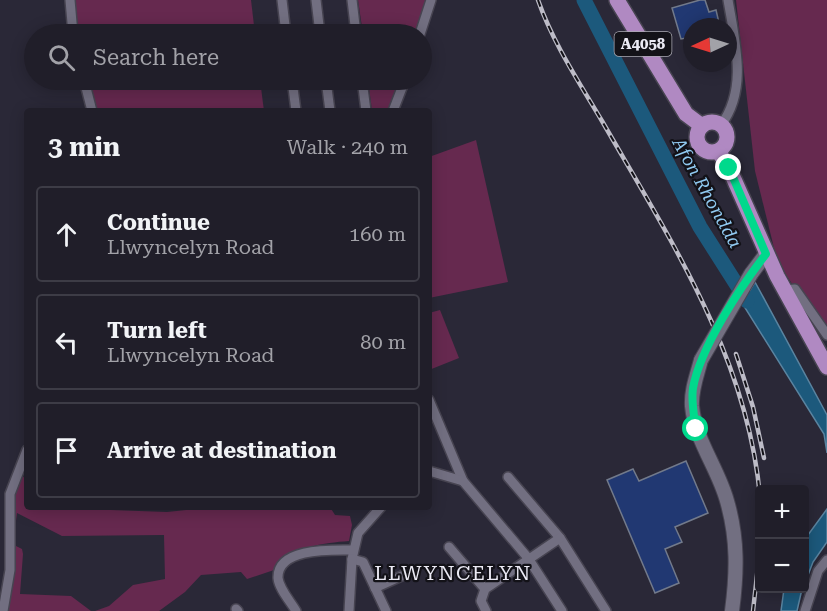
<!DOCTYPE html>
<meta charset="utf-8">
<style>
:root{--surface:#201e29;--page:#282731;--text:#f1f3f6;--muted:#a2a2a8;--line:#3d3c46}
body{margin:0;font-family:"Roboto Serif",serif;background:var(--page);color:var(--text)}
.controls{position:absolute;right:18px;bottom:18px;display:grid;overflow:hidden;border-radius:6px;box-shadow:0 3px 15px #0003}
.controls button{width:54px;height:54px;display:grid;place-items:center;padding:0;border:0;border-bottom:2px solid var(--line);background:var(--surface);color:var(--text);font:30px sans-serif}
.compass{position:absolute;left:683px;top:18px;width:54px;height:54px;border-radius:50%;background:var(--surface);box-shadow:0 3px 15px #0003;rotate:266deg}
.stop{position:absolute;width:18px;height:18px;margin:-14px;border:4px solid #00d98c;border-radius:50%;background:#fff}
.stop.end{background:#00d98c;border-color:#fff;box-shadow:0 2px 6px #0008}
.list{margin:0;padding:0;list-style:none}
h2{display:flex;justify-content:space-between;align-items:center;height:78px;margin:0;padding:0 24px;font-size:26px}
h2 small{font-size:20px;font-weight:400;color:var(--muted)}
.list li{display:grid;grid-template-columns:39px 1fr auto;gap:18px;align-items:center;box-sizing:border-box;height:96px;margin:0 12px 12px;padding:0 12px;border:2px solid var(--line);border-radius:6px}
.list b{display:block;font-size:22px;white-space:nowrap}
.list p{margin:0;font-size:20px;white-space:nowrap;color:var(--muted)}
.list em{font-size:20px;font-style:normal;color:var(--muted)}
.icon{flex:none;width:33px;height:33px;fill:none;stroke:currentColor;stroke-width:2;stroke-linecap:round;stroke-linejoin:round}
.map{position:relative;flex:none;width:827px;height:611px;overflow:hidden}
.search{position:absolute;background:var(--surface);box-shadow:0 3px 15px #0003;left:24px;top:24px;width:408px;height:66px;display:flex;align-items:center;gap:15px;box-sizing:border-box;padding:0 21px;border-radius:33px;color:var(--muted);font-size:22px}
.panel{position:absolute;background:var(--surface);box-shadow:0 3px 15px #0003;left:24px;top:108px;width:408px;height:402px;border-radius:6px}
.map>svg:first-child{display:block}
</style>
<div class="map">
<svg width="827" height="611" viewBox="0 0 827 611">
<rect width="100%" height="100%" fill="#2a2837"/>
<g fill="#66294f">
<path d="M74,0H251L255,34H77Z"/>
<path d="M358,0H427L417,34H363Z"/>
<path d="M736,0H827V335L786,275L775,252L755,171Z"/>
<path d="M88,80H260L264,111H96Z"/>
<path d="M368,80H402L391,111H372Z"/>
<path d="M476,140L508,282L429,298V157Z"/>
<path d="M440,310L459,358L429,370V313Z"/>
<path d="M21,474L27,481V507L167,512L186,510L188,507H330L335,515L350,516L352,525L349,541C322,543 299,547 278,563L277,569L247,579L241,572L201,575L185,592L159,611H95L109,606L133,585L165,579L164,535L62,536L17,513L15,529H12V505Z"/>
<path d="M12,544L22,549L23,554L20,594L71,596L91,611H6Z"/>
</g>
<g fill="#1c597c" stroke="#5a84a0" stroke-width="1.5">
<path d="M755,282L827,415V453L824,434L742,303Z"/>
<path d="M827,509V542L813,562L805,583V539Z"/>
<path d="M784,589H802L797,611H781Z"/>
</g>
<g fill="none" stroke-linecap="round" stroke-linejoin="round">
<path stroke="#1c597c" stroke-width="15" d="M584,0L700,227L747,301"/>
</g>
<g fill="#213872" stroke="#727a8b" stroke-width="1.5">
<path d="M700,0H705L709,12L716,10L720,27H692V37L681,39L672,8Z"/>
<path d="M686,461L708,513L675,527L682,542L665,549L679,583L655,593L607,480L633,469L639,481Z"/>
</g>
<g fill="none" stroke-linecap="round" stroke-linejoin="round">
<g stroke="#474451" stroke-width="12">
<g id="minor">
<path d="M70,0L73,34"/>
<path d="M282,0L286,34"/>
<path d="M316,0L320,34"/>
<path d="M352,0L356,34"/>
<path d="M420,34L431,0"/>
<path d="M84,80L92,111"/>
<path d="M292,80L296,111"/>
<path d="M326,80L330,111"/>
<path d="M362,80L366,111"/>
<path d="M393,111L405,80"/>
<path d="M721,125C748,89 735,42 728,0"/>
<path d="M784,290L795,289L827,335"/>
<path d="M429,400L463,481L528,558L562,611"/>
<path d="M429,471L463,481"/>
<path d="M508,477L560,538L606,611"/>
<path d="M381,507L358,533L352,559L363,562L386,611"/>
<path d="M449,547L485,589"/>
<path d="M375,588L406,574"/>
<path d="M236,609L238,611"/>
<path d="M3,611L10,570V494L27,450"/>
<path d="M296,611C291,602 279,589 278,578C277,547 333,550 353,550"/>
<path d="M349,611L352,559"/>
<path d="M486,611L481,601L485,589L560,538"/>
<path d="M805,611L818,571L827,560"/>
</g>
</g>
<g stroke="#474451" stroke-width="16">
<g id="secondary">
<path d="M751,274L766,254"/>
<path d="M701,360C697,375 691,390 692,406C695,440 718,468 727,501C738,539 737,573 732,611"/>
</g>
</g>
<g stroke="#474451" stroke-width="18">
<g id="primary">
<path d="M617,0L686,114L702,126"/>
<circle cx="712" cy="137" r="15"/>
<path d="M718,151L729,168L777,276L827,367"/>
</g>
</g>
<use href="#minor" stroke="#726f81" stroke-width="9"/>
<use href="#secondary" stroke="#726f81" stroke-width="14"/>
<use href="#primary" stroke="#b089c2" stroke-width="15"/>
<g stroke="#bdbcc7" stroke-width="4.5">
<g id="rail">
<path d="M538,0C553,43 579,82 602,121C670,239 748,358 760,497"/>
<path d="M736,354L753,407L764,458"/>
<path d="M753,611L760,548"/>
</g>
</g>
<use href="#rail" stroke="#131218" stroke-width="2" stroke-dasharray="7" stroke-linecap="butt"/>
<g stroke="#474451" stroke-width="16" stroke-linecap="butt">
<path id="secondary-bridge" d="M701,360L751,274"/>
</g>
<use href="#secondary-bridge" stroke="#726f81" stroke-width="14"/>
</g>
<g fill="none" stroke-linecap="round" stroke-linejoin="round">
<path stroke="#00d98c" stroke-width="8" d="M696,429C694,415 691,402 693,388C700,348 741,286 766,254L729,168"/>
</g>
<g text-anchor="middle" stroke-width="4.5" stroke-linejoin="round" paint-order="stroke">
<rect fill="#131218" stroke="#aaa9b2" stroke-width="1.5" x="614.5" y="32" width="57" height="24" rx="4.5"/>
<g font-size="15" font-weight="bold" fill="#ebeaf4">
<text x="643" y="49">A4058</text>
</g>
<g font-size="18" font-style="italic" fill="#90c9f0" stroke="#131218">
<text transform="translate(707 193) rotate(61)" y="6">Afon Rhondda</text>
</g>
<g font-size="20" letter-spacing="1.5" fill="#ebeaf4" stroke="#131218">
<text x="453" y="580">LLWYNCELYN</text>
</g>
</g>
</svg>
<div class="controls">
<button>+</button>
<button>−</button>
</div>
<svg class="compass" viewBox="-18 -18 36 36"><path d="M0-13l5 13h-10z" fill="#e53935"/><path d="M0 13l5-13h-10z" fill="#a2a2a8"/></svg>
<div class="stop" style="left:696px;top:429px"></div>
<div class="stop end" style="left:729px;top:168px"></div>
<div class="search"><svg class="icon" aria-label="search" viewBox="0 0 24 24"><circle cx="10" cy="10" r="6"/><path d="M15 15l6 6"/></svg>Search here</div>
<section class="panel">
<h2>3 min<small>Walk · 240 m</small></h2>
<ul class="list">
<li><svg class="icon" aria-label="ahead" viewBox="0 0 24 24"><path d="M12 20V5M6 11l6-6 6 6"/></svg><div><b>Continue</b><p>Llwyncelyn Road</p></div><em>160 m</em></li>
<li><svg class="icon" aria-label="left" viewBox="0 0 24 24"><path d="M17 20v-9H6M10 6l-5 5 5 5"/></svg><div><b>Turn left</b><p>Llwyncelyn Road</p></div><em>80 m</em></li>
<li><svg class="icon" aria-label="arrive" viewBox="0 0 24 24"><path d="M6 21V4h12l-3 4 3 4H6"/></svg><div><b>Arrive at destination</b></div></li>
</ul>
</section>
</div>
